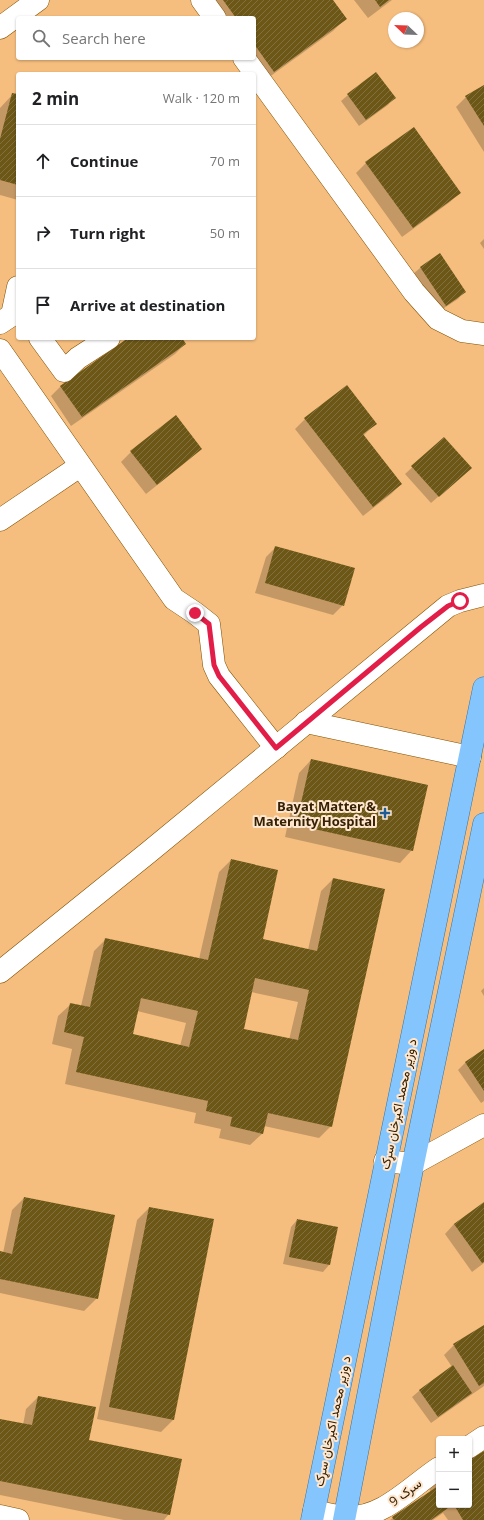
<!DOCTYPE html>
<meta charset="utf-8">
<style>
:root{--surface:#fff;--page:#f6f6f6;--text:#202124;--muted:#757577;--line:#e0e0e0}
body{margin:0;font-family:"Open Sans",Vazirmatn,sans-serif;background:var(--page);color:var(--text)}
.controls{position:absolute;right:12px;bottom:12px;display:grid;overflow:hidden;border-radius:4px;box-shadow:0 1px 3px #0004}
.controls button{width:36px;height:36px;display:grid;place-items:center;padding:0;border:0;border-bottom:1px solid var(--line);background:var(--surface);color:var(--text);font:20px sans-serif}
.compass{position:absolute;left:388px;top:12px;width:36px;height:36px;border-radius:50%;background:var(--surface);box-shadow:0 1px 3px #0004;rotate:293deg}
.stop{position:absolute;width:12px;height:12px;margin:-9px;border:3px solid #e11d48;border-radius:50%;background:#fff}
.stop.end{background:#e11d48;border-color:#fff;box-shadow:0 1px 4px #0008}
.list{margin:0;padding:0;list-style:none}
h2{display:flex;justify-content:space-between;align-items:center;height:52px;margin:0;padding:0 16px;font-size:17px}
h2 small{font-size:13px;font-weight:400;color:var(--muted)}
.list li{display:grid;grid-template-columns:26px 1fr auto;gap:12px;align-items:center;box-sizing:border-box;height:72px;padding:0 16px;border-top:1px solid var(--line)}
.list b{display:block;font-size:15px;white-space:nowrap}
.list em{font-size:13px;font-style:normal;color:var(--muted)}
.icon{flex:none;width:22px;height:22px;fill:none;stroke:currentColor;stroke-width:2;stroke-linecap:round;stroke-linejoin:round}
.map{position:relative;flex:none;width:484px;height:1520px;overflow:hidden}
.search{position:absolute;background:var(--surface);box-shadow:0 1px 3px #0004;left:16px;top:16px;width:240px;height:44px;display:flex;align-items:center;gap:10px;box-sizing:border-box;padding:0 14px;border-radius:4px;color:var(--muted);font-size:15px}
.panel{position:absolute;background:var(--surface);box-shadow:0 1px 3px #0004;left:16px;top:72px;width:240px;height:268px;border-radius:4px}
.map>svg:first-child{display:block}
</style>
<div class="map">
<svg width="484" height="1520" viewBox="0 0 484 1520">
<defs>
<pattern id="building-hatch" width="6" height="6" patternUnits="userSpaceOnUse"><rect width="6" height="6" fill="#6c5717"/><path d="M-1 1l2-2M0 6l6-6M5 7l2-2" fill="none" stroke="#82703e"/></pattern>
</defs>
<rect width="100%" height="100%" fill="#f6be7e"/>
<g fill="#0003" fill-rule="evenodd">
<path d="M202,0H332L345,19L333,31L261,83L254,58V18H215Z"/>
<path d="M354,0H392L368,18Z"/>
<path d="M484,86V152L456,107L466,97Z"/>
<path d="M13,94L18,95V200L0,195V108Z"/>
<path d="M348,95L394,98L388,105L359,126L341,101Z"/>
<path d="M366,163L460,192L450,202L402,237L356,173Z"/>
<path d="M484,239V249L480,243Z"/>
<path d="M439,255L464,292L458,299L438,312L413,274L420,268Z"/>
<path d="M130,338H181L185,344L175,354L71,426L51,396L61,386Z"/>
<path d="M305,419L376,423L363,436L401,484L391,494L363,516L295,429Z"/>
<path d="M444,438L463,475L431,503L405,474Z"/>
<path d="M200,448L191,458L146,494L121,462L131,452Z"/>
<path d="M276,547L343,605L333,615L255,593L266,557Z"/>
<path d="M311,760L412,850L400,863L285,837L299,773Z"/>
<path d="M231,860L262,940L308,950L321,891L333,879L331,1126L319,1138L264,1126L263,1133L250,1145L219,1138L221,1129L194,1123L196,1113L65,1084L72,1049L52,1044L58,1016L71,1004L81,1006L94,951L106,939L199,959L219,872ZM251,992L298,1002L289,1040L243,1030ZM137,1011L186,1023L180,1046L131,1035Z"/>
<path d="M484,988V996L481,991Z"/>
<path d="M484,1050V1101L481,1103L458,1070L465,1063Z"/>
<path d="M24,1198L97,1298L84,1311L0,1293V1252L3,1253L12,1210Z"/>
<path d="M484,1203V1263L472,1272L445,1234L454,1224Z"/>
<path d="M149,1208L173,1420L161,1432L97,1419L137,1220Z"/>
<path d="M297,1220L329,1265L323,1272L283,1264L291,1227Z"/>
<path d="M484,1326V1386L431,1423L412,1397L419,1391L452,1367L444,1355L454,1345Z"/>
<path d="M38,1397L88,1441L169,1514L164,1520H124L0,1495V1420L23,1425L26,1409Z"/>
<path d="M484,1452V1520H448L443,1513L433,1520H390L431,1492L429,1489L439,1479V1505H469V1461Z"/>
</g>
<g fill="url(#building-hatch)" fill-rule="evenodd">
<path d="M223,0H333L347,19L274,72L254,44V18H236Z"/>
<path d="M375,0H389L380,7Z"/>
<path d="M376,72L396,98L366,120L347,94Z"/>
<path d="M484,85V126L465,96Z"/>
<path d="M12,93L18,94V185L0,180V139Z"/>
<path d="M414,127L461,193L413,228L365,162Z"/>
<path d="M440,253L466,292L446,306L420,267Z"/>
<path d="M128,338H182L186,344L82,417L60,386Z"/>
<path d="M347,385L377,424L363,434L402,484L373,507L304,418Z"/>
<path d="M176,415L202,449L157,485L130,451Z"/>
<path d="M444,437L472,468L439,497L411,466Z"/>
<path d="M275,546L355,568L344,606L265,583Z"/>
<path d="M311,759L428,785L413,851L296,825Z"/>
<path d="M231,859L278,870L263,939L317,951L333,878L385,889L332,1127L268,1113L263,1134L230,1126L232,1117L206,1111L208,1101L76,1072L84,1037L64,1032L70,1003L90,1007L105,938L208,960ZM255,978L309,990L298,1040L244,1029ZM141,998L198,1011L189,1047L133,1034Z"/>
<path d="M484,1049V1091L465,1062Z"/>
<path d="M24,1197L115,1215L98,1299L0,1279V1251L12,1254Z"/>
<path d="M484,1202V1262L482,1263L454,1224Z"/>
<path d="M149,1207L214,1219L174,1420L109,1407Z"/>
<path d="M297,1219L338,1227L330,1265L289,1257Z"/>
<path d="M484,1325V1383L479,1386L453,1344Z"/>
<path d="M453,1365L472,1393L438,1417L419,1390Z"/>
<path d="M38,1396L96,1407L89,1440L182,1459L170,1515L0,1481V1419L32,1425Z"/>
<path d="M484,1451V1520H463L454,1505H469V1460Z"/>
<path d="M438,1486L439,1488V1505L451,1506L431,1520H394L392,1517Z"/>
</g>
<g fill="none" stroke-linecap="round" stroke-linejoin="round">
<g stroke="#825000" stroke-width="23">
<g id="minor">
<path d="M202,0L215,18"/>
<path d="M0,28L38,0"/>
<path d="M244,58L414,292L438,319L462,331L484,334"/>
<path d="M0,323L12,315L18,287"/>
<path d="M40,338L64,371L78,358L109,338"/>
<path d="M0,350L174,599L195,613L209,624L214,665L219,676L276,748"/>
<path d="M0,520L80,466"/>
<path d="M306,722L470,757"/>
<path d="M0,972L149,852L448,606L460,601L484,595"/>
<path d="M385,1161L413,1164L484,1125"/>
<path d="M469,1447L484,1437"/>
<path d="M314,1511C324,1513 334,1516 344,1517C382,1520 410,1487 439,1468"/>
<path d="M0,1516L18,1520"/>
</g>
</g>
<g stroke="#3473a5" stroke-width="23">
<g id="major">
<path d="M312,1520L484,688"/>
<path d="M344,1520L413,1164L484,824"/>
</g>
</g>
<use href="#minor" stroke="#fff" stroke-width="22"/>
<use href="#major" stroke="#85c5fd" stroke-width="22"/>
</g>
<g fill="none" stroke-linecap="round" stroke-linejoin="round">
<path stroke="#e11d48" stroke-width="5" d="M195,613L209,624L214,665L219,676L276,748L421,627L448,606L460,601"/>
</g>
<path fill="#1f5c93" stroke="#fee7ce" stroke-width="1.5" d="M383 807h4v4h4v4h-4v4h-4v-4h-4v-4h4z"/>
<g text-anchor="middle" stroke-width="4" stroke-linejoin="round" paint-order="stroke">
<g font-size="13" font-weight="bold" fill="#352004" stroke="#fee7ce" text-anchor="end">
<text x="376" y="811">Bayat Matter &amp;<tspan x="376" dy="15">Maternity Hospital</tspan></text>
</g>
<g font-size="13" fill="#352004" stroke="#fee7ce">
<text transform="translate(398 1104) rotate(-78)" y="5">د وزیر محمد اکبرخان سړک</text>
<text transform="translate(332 1421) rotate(-78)" y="5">د وزیر محمد اکبرخان سړک</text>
<text transform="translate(405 1492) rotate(-37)" y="5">سرک 9</text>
</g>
</g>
</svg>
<div class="controls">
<button>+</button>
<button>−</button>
</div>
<svg class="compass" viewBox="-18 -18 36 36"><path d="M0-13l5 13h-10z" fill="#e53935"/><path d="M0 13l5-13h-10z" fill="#757577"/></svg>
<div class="stop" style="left:460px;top:601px"></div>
<div class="stop end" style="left:195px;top:613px"></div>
<div class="search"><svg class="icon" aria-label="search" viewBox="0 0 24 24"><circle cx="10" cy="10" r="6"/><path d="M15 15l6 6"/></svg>Search here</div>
<section class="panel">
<h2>2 min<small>Walk · 120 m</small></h2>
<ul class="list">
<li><svg class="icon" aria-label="ahead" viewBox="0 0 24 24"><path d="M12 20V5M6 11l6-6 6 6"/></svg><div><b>Continue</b></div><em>70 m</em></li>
<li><svg class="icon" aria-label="right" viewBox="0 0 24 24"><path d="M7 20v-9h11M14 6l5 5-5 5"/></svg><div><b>Turn right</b></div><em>50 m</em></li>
<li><svg class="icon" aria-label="arrive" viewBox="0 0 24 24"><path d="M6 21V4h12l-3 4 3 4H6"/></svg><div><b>Arrive at destination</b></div></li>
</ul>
</section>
</div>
